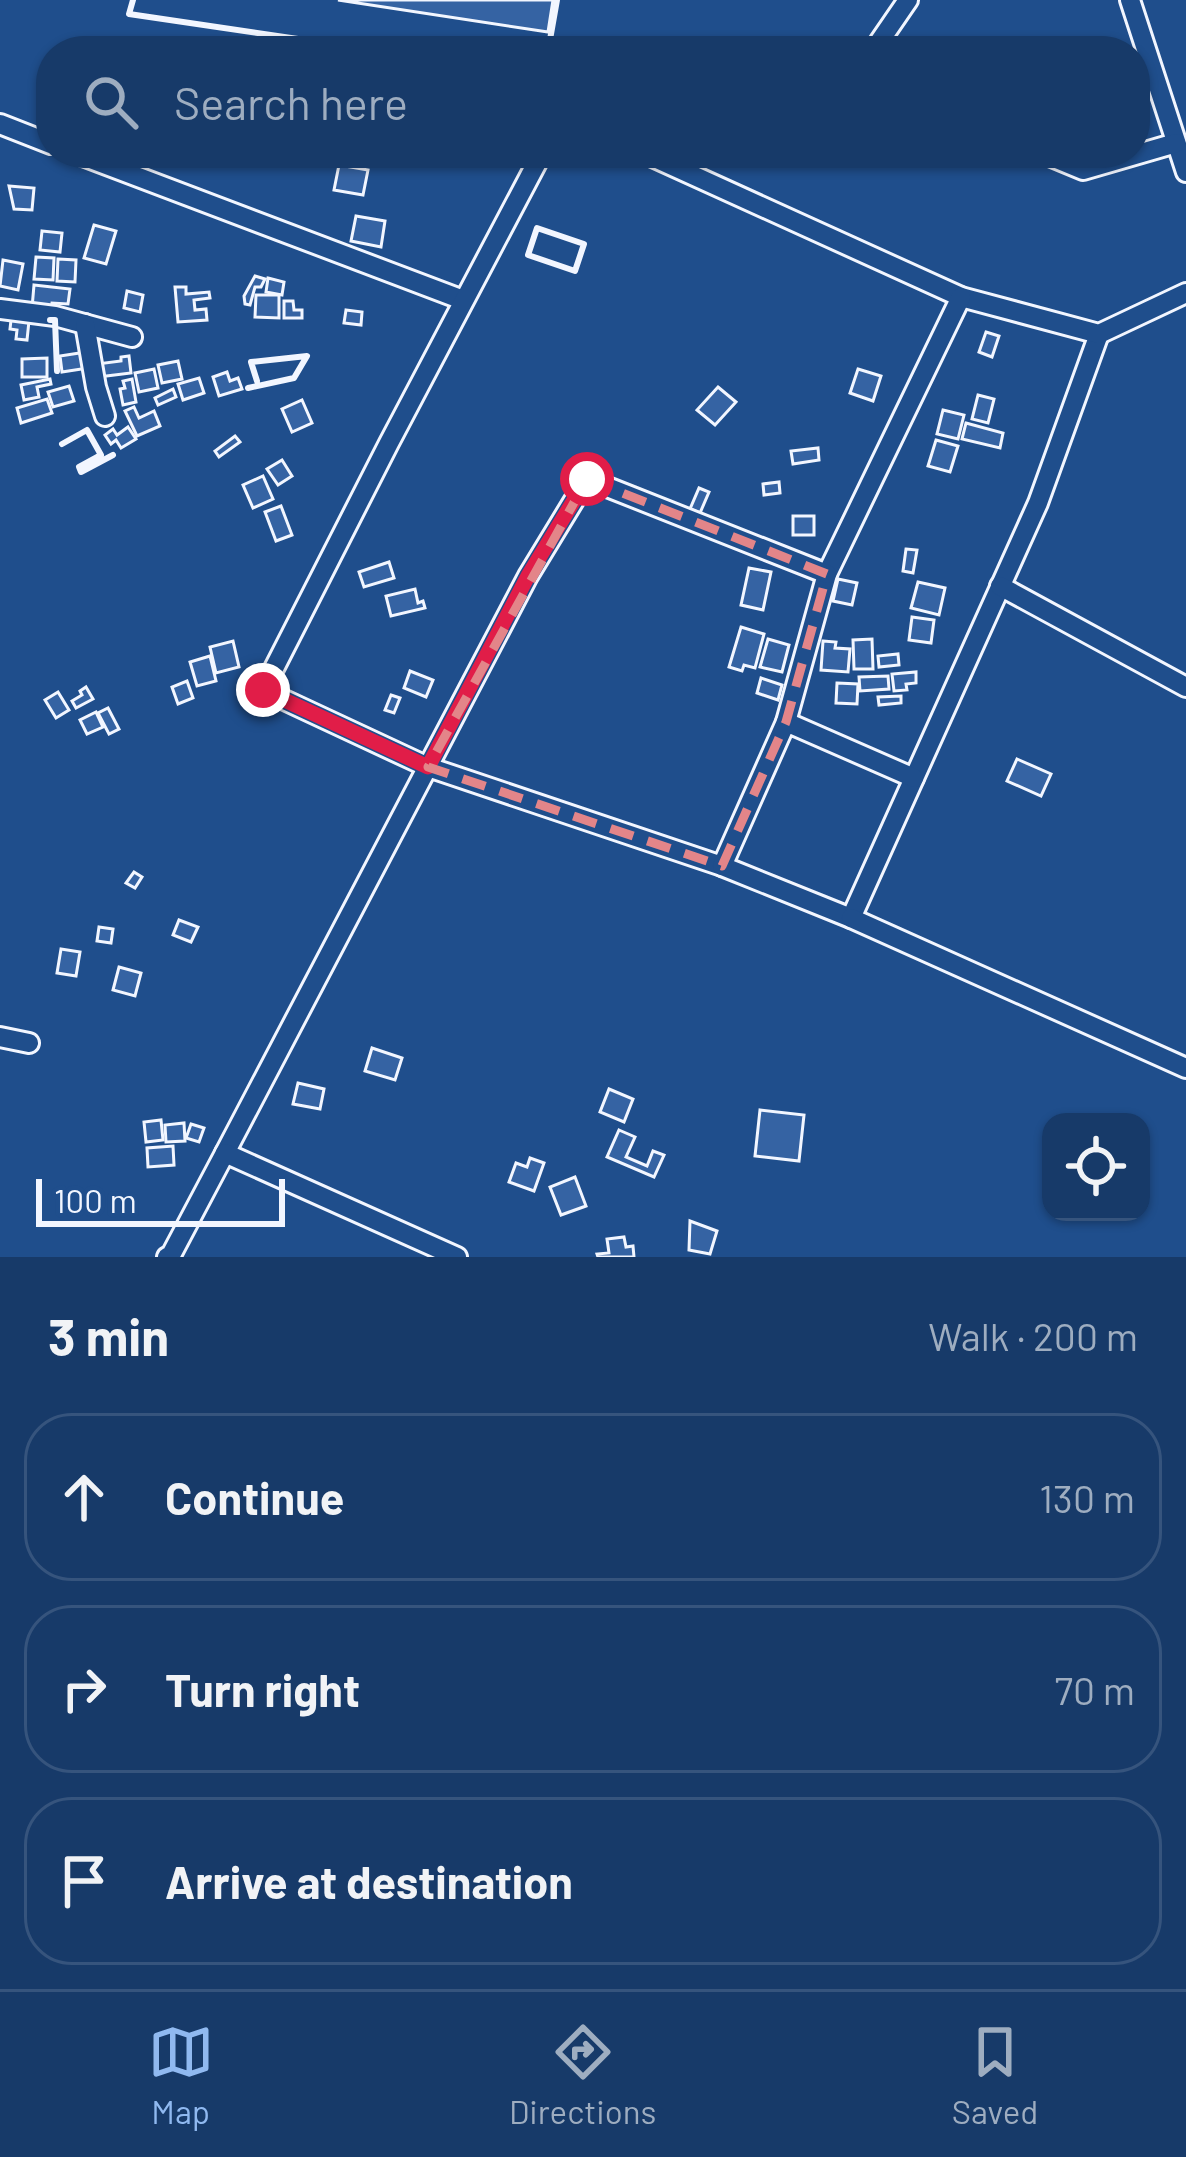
<!DOCTYPE html>
<meta charset="utf-8">
<style>
:root{--surface:#173a69;--page:#244571;--text:#f1f3f6;--muted:#9eadc0;--line:#36547d;--accent:#90b9f0}
body{margin:0;font-family:Barlow,sans-serif;background:var(--page);color:var(--text)}
.controls{position:absolute;right:36px;bottom:36px;display:grid;overflow:hidden;border-radius:24px;box-shadow:0 3px 9px #0004}
.controls button{width:108px;height:108px;display:grid;place-items:center;padding:0;border:0;border-bottom:3px solid var(--line);background:var(--surface);color:var(--text);font:60px sans-serif}
.scale{position:absolute;left:36px;bottom:30px;width:249px;box-sizing:border-box;padding-left:12px;border:6px solid #f2f6ff;border-top:0;font-size:33px;line-height:42px;white-space:nowrap;color:#f2f6ff;-webkit-text-stroke:9px #1f4e8c;paint-order:stroke}
.stop{position:absolute;width:36px;height:36px;margin:-27px;border:9px solid #e11d48;border-radius:50%;background:#fff}
.stop.end{background:#e11d48;border-color:#fff;box-shadow:0 3px 12px #0008}
.list{margin:0;padding:0;list-style:none}
h2{display:flex;justify-content:space-between;align-items:center;height:156px;margin:0;padding:0 48px;font-size:51px}
h2 small{font-size:39px;font-weight:400;color:var(--muted)}
.list li{display:grid;grid-template-columns:78px 1fr auto;gap:36px;align-items:center;box-sizing:border-box;height:168px;margin:0 24px 24px;padding:0 24px;border:3px solid var(--line);border-radius:48px}
.list b{display:block;font-size:45px;white-space:nowrap}
.list em{font-size:39px;font-style:normal;color:var(--muted)}
.icon{flex:none;width:66px;height:66px;fill:none;stroke:currentColor;stroke-width:2;stroke-linecap:round;stroke-linejoin:round}
.map{position:relative;flex:none;width:1186px;height:1257px;overflow:hidden}
.search{position:absolute;background:var(--surface);box-shadow:0 3px 9px #0004;left:36px;right:36px;top:36px;height:132px;display:flex;align-items:center;gap:30px;box-sizing:border-box;padding:0 42px;border-radius:48px;color:var(--muted);font-size:45px}
.sheet{height:732px;background:var(--surface)}
nav{display:flex;justify-content:space-around;align-items:center;box-sizing:border-box;height:168px;border-top:3px solid var(--line);background:var(--surface);font-size:33px;color:var(--muted)}
nav a{display:grid;justify-items:center;gap:6px}
nav .on{color:var(--accent)}
.map>svg:first-child{display:block}
</style>
<div class="map">
<svg width="1186" height="1257" viewBox="0 0 1186 1257">
<rect width="100%" height="100%" fill="#1f4e8c"/>
<g fill="#3563a3" stroke="#f2f6ff" stroke-width="3">
<path d="M338,0H553L548,32Z"/>
<path d="M339,165L368,170L363,195L334,190Z"/>
<path d="M9,186L34,188L32,210L14,209Z"/>
<path d="M356,216L385,221L381,247L351,241Z"/>
<path d="M94,225L116,231L106,264L84,258Z"/>
<path d="M42,231L62,233L60,252L40,250Z"/>
<path d="M36,257L54,258L53,280L34,279Z"/>
<path d="M58,259L76,260L75,282L57,281Z"/>
<path d="M3,260L23,264L18,290L0,286Z"/>
<path d="M255,276L265,279L261,287H255L250,305L245,304L244,296Z"/>
<path d="M268,278L284,282L282,295L266,292Z"/>
<path d="M34,285L70,289L68,304L52,303L51,310L32,308Z"/>
<path d="M175,287H186V294L209,292L210,298L194,300L195,310L206,309L207,320L178,322Z"/>
<path d="M127,291L143,295L140,312L124,308Z"/>
<path d="M256,295H279V318L255,317Z"/>
<path d="M284,301H293L294,310H302V318H284Z"/>
<path d="M346,310L362,312L361,325L344,323Z"/>
<path d="M11,320L29,321L27,340L16,339L17,330L10,329Z"/>
<path d="M986,332L999,336L992,357L979,352Z"/>
<path d="M86,352L88,368L62,372L60,356Z"/>
<path d="M129,356L131,373L98,377L97,364L121,361V357Z"/>
<path d="M47,358V377H22V359Z"/>
<path d="M178,361L182,379L162,383L158,365Z"/>
<path d="M154,369L158,388L139,392L135,373Z"/>
<path d="M858,369L881,376L873,401L850,393Z"/>
<path d="M227,372L230,381L238,378L242,389L219,396L213,377Z"/>
<path d="M199,378L204,393L183,400L178,384Z"/>
<path d="M50,379L51,384L37,387L39,397L24,400L21,385Z"/>
<path d="M132,379L136,402L123,405L120,389L125,388L123,381Z"/>
<path d="M69,386L74,401L53,407L48,392Z"/>
<path d="M718,387L736,402L715,425L697,410Z"/>
<path d="M173,389L176,397L158,405L155,398Z"/>
<path d="M978,395L994,399L988,423L972,419Z"/>
<path d="M47,399L52,413L21,423L17,408Z"/>
<path d="M302,400L312,423L292,432L282,409Z"/>
<path d="M134,407L139,418L154,411L160,426L137,436L125,411Z"/>
<path d="M943,410L964,415L958,439L937,434Z"/>
<path d="M966,423L1003,433L1000,448L962,439Z"/>
<path d="M128,427L136,439L121,448L116,440L111,444L105,435L113,429L117,435Z"/>
<path d="M235,436L240,442L219,457L215,451Z"/>
<path d="M936,440L958,446L950,472L928,466Z"/>
<path d="M818,448L819,460L793,464L791,451Z"/>
<path d="M282,460L292,476L278,485L267,469Z"/>
<path d="M263,476L273,499L253,508L243,485Z"/>
<path d="M779,482L780,493L764,495L763,484Z"/>
<path d="M699,488L709,492L700,513L690,509Z"/>
<path d="M281,506L292,535L276,541L265,512Z"/>
<rect x="793" y="516" width="21" height="19"/>
<path d="M906,549L917,550L913,573L903,571Z"/>
<path d="M389,562L394,578L364,587L359,572Z"/>
<path d="M749,568L771,572L763,610L741,605Z"/>
<path d="M838,579L857,583L852,605L833,601Z"/>
<path d="M918,582L945,588L939,615L911,608Z"/>
<path d="M415,589L418,603L423,601L425,608L391,616L386,596Z"/>
<path d="M912,617L934,620L931,643L909,640Z"/>
<path d="M741,627L764,634L755,668L744,665L742,671L729,667Z"/>
<path d="M768,639L789,645L782,672L760,667Z"/>
<path d="M872,639L873,669H854L853,640Z"/>
<path d="M233,641L239,667L216,673L210,647Z"/>
<path d="M823,641L836,642L835,648L850,649L848,672L821,670Z"/>
<path d="M898,654L899,665L879,667L878,656Z"/>
<path d="M210,656L216,681L197,686L190,662Z"/>
<path d="M410,671L433,680L426,697L404,688Z"/>
<path d="M916,672V683L906,684L907,690L894,691L892,674Z"/>
<path d="M888,676L889,689L860,691L859,677Z"/>
<path d="M761,678L782,685L778,700L757,693Z"/>
<path d="M187,681L193,698L178,704L172,687Z"/>
<path d="M837,683L858,684L857,704L836,703Z"/>
<path d="M86,687L93,699L76,708L72,701L82,695L80,691Z"/>
<path d="M58,692L69,710L56,718L45,700Z"/>
<path d="M391,695L400,698L394,713L385,710Z"/>
<path d="M901,696V703L879,705L878,697Z"/>
<path d="M108,708L119,729L109,734L98,713Z"/>
<path d="M96,712L103,727L87,734L80,720Z"/>
<path d="M1017,759L1051,774L1041,796L1007,781Z"/>
<path d="M134,872L142,877L135,888L126,883Z"/>
<path d="M179,920L198,927L191,942L173,935Z"/>
<path d="M99,927L113,929L111,943L97,941Z"/>
<path d="M61,949L80,952L76,976L57,973Z"/>
<path d="M119,967L141,973L135,996L113,990Z"/>
<path d="M372,1048L402,1058L395,1080L365,1071Z"/>
<path d="M298,1083L324,1089L320,1109L293,1104Z"/>
<path d="M609,1089L633,1099L624,1122L600,1112Z"/>
<path d="M760,1110L804,1115L799,1161L755,1156Z"/>
<path d="M161,1120L163,1140L146,1142L144,1122Z"/>
<path d="M184,1123L185,1141L166,1142L165,1125Z"/>
<path d="M191,1124L204,1128L199,1142L186,1138Z"/>
<path d="M619,1130L635,1137L626,1157L647,1166L653,1151L664,1155L654,1177L607,1157Z"/>
<path d="M173,1146L174,1165L148,1167L147,1148Z"/>
<path d="M530,1158L544,1163L534,1191L509,1182L516,1163L527,1167Z"/>
<path d="M575,1177L586,1206L561,1215L550,1187Z"/>
<path d="M690,1221L717,1231L710,1254L689,1250Z"/>
<path d="M624,1237L626,1247L633,1246L634,1257H598L597,1254L609,1253L607,1239Z"/>
</g>
<g fill="none" stroke-linecap="round" stroke-linejoin="round">
<g stroke="#f2f6ff" stroke-width="24">
<g id="minor">
<path d="M1130,0L1186,172"/>
<path d="M873,51L908,0"/>
<path d="M0,124L51,144"/>
<path d="M75,153L463,300"/>
<path d="M542,153L389,443L263,690L428,767L722,866L851,918L1038,503L1099,334"/>
<path d="M644,153L961,297L1099,334L1186,293"/>
<path d="M1042,153L1083,170L1176,143"/>
<path d="M0,309L55,316L132,337"/>
<path d="M85,324L96,387L105,416"/>
<path d="M1000,586L1186,687"/>
<path d="M786,722L827,574L961,297"/>
<path d="M722,866L786,722L914,778"/>
<path d="M851,918L1186,1068"/>
<path d="M0,1037L29,1043"/>
<path d="M225,1153L528,576L587,479L827,574"/>
<path d="M167,1257L171,1255L225,1153L457,1257"/>
</g>
</g>
<use href="#minor" stroke="#1f4e8c" stroke-width="18"/>
<g stroke="#f2f6ff" stroke-width="6">
<path d="M133,0L129,14L366,49L452,41L497,48L503,51"/>
<path d="M548,51L557,0"/>
<path d="M537,228L584,244L575,271L528,255Z"/>
<path d="M50,320H55L57,371"/>
<path d="M248,388L294,378L307,356L251,362L257,381"/>
<path d="M62,444L87,430L101,455L79,467L81,472L113,455"/>
</g>
</g>
<g fill="none" stroke-linecap="round" stroke-linejoin="round">
<path stroke="#e11d48" stroke-width="15" d="M263,690L428,767L528,576L587,479"/>
</g>
<path fill="none" stroke="#e38589" stroke-width="9" stroke-dasharray="24 15" stroke-linejoin="round" d="M587,479L827,574L786,722L722,866L428,767Z"/>
</svg>
<div class="controls">
<button><svg class="icon" aria-label="locate" viewBox="0 0 24 24"><circle cx="12" cy="12" r="6"/><path d="M12 2v4M12 18v4M2 12h4M18 12h4"/></svg></button>
</div>
<div class="scale">100 m</div>
<div class="stop" style="left:587px;top:479px"></div>
<div class="stop end" style="left:263px;top:690px"></div>
<div class="search"><svg class="icon" aria-label="search" viewBox="0 0 24 24"><circle cx="10" cy="10" r="6"/><path d="M15 15l6 6"/></svg>Search here</div>
</div>
<section class="sheet">
<h2>3 min<small>Walk · 200 m</small></h2>
<ul class="list">
<li><svg class="icon" aria-label="ahead" viewBox="0 0 24 24"><path d="M12 20V5M6 11l6-6 6 6"/></svg><div><b>Continue</b></div><em>130 m</em></li>
<li><svg class="icon" aria-label="right" viewBox="0 0 24 24"><path d="M7 20v-9h11M14 6l5 5-5 5"/></svg><div><b>Turn right</b></div><em>70 m</em></li>
<li><svg class="icon" aria-label="arrive" viewBox="0 0 24 24"><path d="M6 21V4h12l-3 4 3 4H6"/></svg><div><b>Arrive at destination</b></div></li>
</ul>
</section>
<nav>
<a class="on"><svg class="icon" aria-label="map" viewBox="0 0 24 24"><path d="M3 6l6-2 6 2 6-2v14l-6 2-6-2-6 2zM9 4v14M15 6v14"/></svg>Map</a>
<a><svg class="icon" aria-label="directions" viewBox="0 0 24 24"><path d="M12 3l9 9-9 9-9-9zM9 14v-3h6M13 9l2 2-2 2"/></svg>Directions</a>
<a><svg class="icon" aria-label="saved" viewBox="0 0 24 24"><path d="M7 4h10v16l-5-4-5 4z"/></svg>Saved</a>
</nav>
